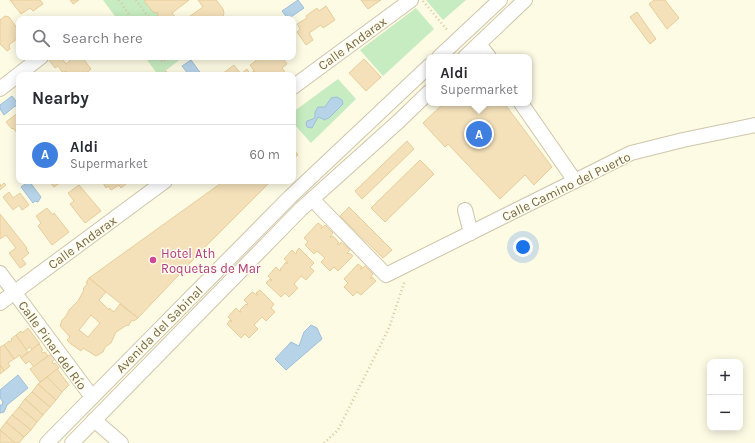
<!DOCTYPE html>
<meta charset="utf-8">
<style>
:root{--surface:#fff;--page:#f7f7f7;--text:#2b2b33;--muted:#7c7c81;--line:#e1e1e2;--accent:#7c3aed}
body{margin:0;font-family:Karla,sans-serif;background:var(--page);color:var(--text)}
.controls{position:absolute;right:12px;bottom:12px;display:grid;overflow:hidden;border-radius:8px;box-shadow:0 2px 10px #0003}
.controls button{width:36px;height:36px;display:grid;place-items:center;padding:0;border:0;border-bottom:1px solid var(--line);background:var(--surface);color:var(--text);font:20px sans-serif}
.you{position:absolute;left:523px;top:247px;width:14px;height:14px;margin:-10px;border:3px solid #fff;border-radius:50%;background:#1a73e8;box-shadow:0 0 0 6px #1a73e833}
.badge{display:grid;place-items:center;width:26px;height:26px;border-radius:50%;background:var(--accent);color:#fff;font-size:13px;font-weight:700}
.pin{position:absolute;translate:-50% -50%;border:2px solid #fff;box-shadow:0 1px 4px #0006}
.popup{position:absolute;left:426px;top:54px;width:106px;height:52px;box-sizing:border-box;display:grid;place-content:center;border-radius:8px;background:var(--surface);filter:drop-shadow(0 1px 3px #0005);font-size:13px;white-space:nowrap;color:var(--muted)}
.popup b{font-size:15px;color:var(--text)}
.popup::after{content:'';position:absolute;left:50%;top:100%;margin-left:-8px;border:8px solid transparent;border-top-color:var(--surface)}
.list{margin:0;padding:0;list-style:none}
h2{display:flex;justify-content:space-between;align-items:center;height:52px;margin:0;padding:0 16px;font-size:17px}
h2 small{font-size:13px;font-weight:400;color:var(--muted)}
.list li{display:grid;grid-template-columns:26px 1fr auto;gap:12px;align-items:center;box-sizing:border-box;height:60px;padding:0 16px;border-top:1px solid var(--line)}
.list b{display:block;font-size:15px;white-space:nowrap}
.list p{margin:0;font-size:13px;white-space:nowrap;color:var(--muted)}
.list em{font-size:13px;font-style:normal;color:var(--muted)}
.icon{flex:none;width:22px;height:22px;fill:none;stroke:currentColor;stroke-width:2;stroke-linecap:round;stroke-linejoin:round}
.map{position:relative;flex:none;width:755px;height:443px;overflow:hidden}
.search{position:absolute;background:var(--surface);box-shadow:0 2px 10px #0003;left:16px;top:16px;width:280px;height:44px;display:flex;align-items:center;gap:10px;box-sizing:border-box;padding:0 14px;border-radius:8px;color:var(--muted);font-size:15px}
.panel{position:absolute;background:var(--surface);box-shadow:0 2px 10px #0003;left:16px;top:72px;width:280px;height:112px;border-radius:8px}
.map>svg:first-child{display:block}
</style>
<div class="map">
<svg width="755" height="443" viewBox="0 0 755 443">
<rect width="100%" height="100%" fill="#fdfbe4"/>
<g fill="#c7ecc1">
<path d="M103,0H148L162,19H117Z"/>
<path d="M426,0H466L443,20Z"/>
<path d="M416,8L434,29L383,76L360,50Z"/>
<path d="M145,57H183L160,75H158Z"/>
<path d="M338,79L356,99L311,143L293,123V112Z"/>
</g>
<g fill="#b7d3e8" stroke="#9dbfda">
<path d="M298,0L304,8L288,19L282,11Z"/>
<path d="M191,60L202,75H189L182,66Z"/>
<path d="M12,96L19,105L18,107L15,106L4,115L0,109V105Z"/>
<path d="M337,97L342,100L343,104L330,117L325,120L318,117L312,128L307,127L306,124L307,121L313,119L315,117V112L318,107H325L331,98Z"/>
<path d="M29,181L41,197L38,202L35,201L33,203L21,187Z"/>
<path d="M311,325L317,328L322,339L286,370L275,359L291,342L299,346L304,332Z"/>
<path d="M18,375L28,388L7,405L4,412L0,413V405H2L3,402L0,398V390Z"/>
</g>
<g fill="#f4e1ba" stroke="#e7cd9a" fill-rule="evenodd">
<path d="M10,0H40L43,4L33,11L30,8L21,14Z"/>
<path d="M70,0H79L73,4Z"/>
<path d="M146,0H189L172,13L177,19H158V13L153,12L144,1Z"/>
<path d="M198,0H216L223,9L224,13L222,19H186L203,7Z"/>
<path d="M361,0H381L368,9Z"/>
<path d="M654,0H665L679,18L667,29L649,4Z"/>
<path d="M326,6L335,20L323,28L321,25L309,33L313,40L306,45L297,32L300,29L297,24L307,18L306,16L317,8L319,11Z"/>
<path d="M637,12L656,39L650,44L630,17Z"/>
<path d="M5,16L9,17L19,31V37L9,45L10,49L7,51L0,44V20Z"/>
<path d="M53,57H61L66,64L70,61L67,57H82L91,69L84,75H69L66,71L63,73L58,66L55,68L49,60Z"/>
<path d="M253,57H282L287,64L282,68L285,72L281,75H257L250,65L256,61Z"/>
<path d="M364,59L381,77L366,91L349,73Z"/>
<path d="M234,65L241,74L247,69L250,74L254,71L257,75H223L222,74Z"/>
<path d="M166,71L169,75H161Z"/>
<path d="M444,103H504L552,167L534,185L525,175L500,199L448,144L445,147L423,123Z"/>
<path d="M19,112V139L16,135L18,134L13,128L12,129L6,122Z"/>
<path d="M407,141L414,149L362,199L355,191Z"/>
<path d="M293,148L298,155L293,159Z"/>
<path d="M420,160L434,174L385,222L371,208Z"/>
<path d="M49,181H60L61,182L54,187Z"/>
<path d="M102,181H124L126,184L121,188L119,185L111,190L108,186L106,188Z"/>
<path d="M224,181H271L209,243L138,318L89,278Z"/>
<path d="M4,183L6,185L0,190V184L1,186Z"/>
<path d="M79,185L101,211L85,223L70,204L74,201L68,193Z"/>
<path d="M9,192L13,198L20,193L29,205L22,210L19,205L13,210L3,197Z"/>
<path d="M349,207L392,250L383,258L340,216Z"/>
<path d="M47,208L53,215L54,213L69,232L52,245L38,226L41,223L36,216Z"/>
<path d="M0,214L27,248L26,249L29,253L22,259L26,264L20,268L9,253L16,248L6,235L0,239Z"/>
<path d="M318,223L322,226L321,228H322L325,225L333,233L330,237L331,238L332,236L336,239L339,243L337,244L339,245L341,242L350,250L347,253L348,254L349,253L353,256L338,271L334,267L330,271L321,262L325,258L317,251L314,254L305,245L308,242L304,238Z"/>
<path d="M299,248L314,263L310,267L314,271L306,280L301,276L294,284L298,288L289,297L285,293L281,297L266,283L270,279L271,281L272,280L268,276L276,267L280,271L281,270L280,269L283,266L286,262L287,264L288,262L284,259L292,250L296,254L297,253L296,252Z"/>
<path d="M358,264L362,267L360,269H361L365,266L373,274L370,278L371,279L372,277L376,281L361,295L357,292L353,296L344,287L348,283L344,279Z"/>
<path d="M89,278L106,292L99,300L109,310V308L114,312L120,304L138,318L134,321L132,320L128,326L127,325L116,332L111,343L105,347L103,352L96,356L83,348L81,351L71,344L67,340L70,337L60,326L62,320L66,316L69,310L78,301L84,290L83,289L88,283H86ZM91,315L100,323L88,337L79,330Z"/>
<path d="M260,290L274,304L271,308L275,312L266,321L262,317L254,325L258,329L249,338L245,334L241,338L227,324L230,320L231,322L232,321L228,317L236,308L240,312H241L240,310L246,304L247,305L248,304L244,300L252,292L257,295H258L256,293Z"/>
<path d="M28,328L40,344L32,350L30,347L26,350L16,335L21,331L22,333Z"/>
<path d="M16,335L28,352L21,358L20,355L14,359L4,345L9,341L10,342L12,340L11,339Z"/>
<path d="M39,344L43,350L41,351L43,353L45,352L48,356L34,367L29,361L26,364L21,358Z"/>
<path d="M4,345L14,359L8,363L10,366L4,371L0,365V347Z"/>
<path d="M51,354L55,359L52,362L54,364L55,363L59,368L40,382L30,369Z"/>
<path d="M0,365L4,371L0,374Z"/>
<path d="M57,369L69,385L62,392L47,377Z"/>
<path d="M47,377L62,392L56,400L38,384Z"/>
<path d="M38,384L56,400L50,407L32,392Z"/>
<path d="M32,392L50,407L43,415L25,399Z"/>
<path d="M25,399L43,415L37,422L19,407Z"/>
<path d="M19,407L37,422L31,430L12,415Z"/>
<path d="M12,415L31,430L24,437L6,422Z"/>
<path d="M6,422L24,437L19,443H15L0,430Z"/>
<path d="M0,430L15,443H0Z"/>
</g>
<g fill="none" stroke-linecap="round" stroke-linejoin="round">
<g stroke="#cfc5aa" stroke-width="16">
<g id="minor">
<path d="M479,44L489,57"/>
<path d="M439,57L500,0"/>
<path d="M465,57L525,0"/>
<path d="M293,87L411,0"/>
<path d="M0,89L41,57"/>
<path d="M521,103L575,181"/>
<path d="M312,199L386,275L631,153L683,140L755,125"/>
<path d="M465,210L471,233"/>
<path d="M0,273L92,397"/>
<path d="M0,303L165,181"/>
<path d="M94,420L121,443"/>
<path d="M47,443L290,197L429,66"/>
<path d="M72,443L301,209L399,121L429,92"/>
</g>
</g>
<g stroke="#d9c59d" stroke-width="2.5" stroke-dasharray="1 3" stroke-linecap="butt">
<path d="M119,0L132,19"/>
<path d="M136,0L150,19"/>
<path d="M423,1L448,31"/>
<path d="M159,57L163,62L169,57"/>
<path d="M324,443L338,430L389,328L405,280"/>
</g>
<use href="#minor" stroke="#fff" stroke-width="14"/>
</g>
<circle fill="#d1479c" stroke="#fffdeb" stroke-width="1.5" cx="153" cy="260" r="4"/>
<g text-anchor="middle" stroke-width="3" stroke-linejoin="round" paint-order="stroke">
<g font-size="13" fill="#776648" stroke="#fffdeb">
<text transform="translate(352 43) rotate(-36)" y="5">Calle Andarax</text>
<text transform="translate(566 186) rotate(-26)" y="5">Calle Camino del Puerto</text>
<text transform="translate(82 242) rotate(-36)" y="5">Calle Andarax</text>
<text transform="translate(159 329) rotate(-45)" y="5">Avenida del Sabinal</text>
<text transform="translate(53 345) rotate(54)" y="5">Calle Pinar del Río</text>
</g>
<g font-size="13" fill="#b23c85" stroke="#fffdeb" text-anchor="start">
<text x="161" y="258">Hotel Ath<tspan x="161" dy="15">Roquetas de Mar</tspan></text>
</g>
</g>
</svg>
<div class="controls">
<button>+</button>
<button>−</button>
</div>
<div class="you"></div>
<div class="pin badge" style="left:479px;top:134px;background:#3f7fe0">A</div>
<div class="popup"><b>Aldi</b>Supermarket</div>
<div class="search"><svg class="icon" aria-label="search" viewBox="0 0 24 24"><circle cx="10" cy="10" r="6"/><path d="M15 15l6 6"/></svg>Search here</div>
<section class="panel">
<h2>Nearby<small></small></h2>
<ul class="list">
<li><span class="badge" style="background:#3f7fe0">A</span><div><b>Aldi</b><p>Supermarket</p></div><em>60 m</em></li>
</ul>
</section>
</div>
